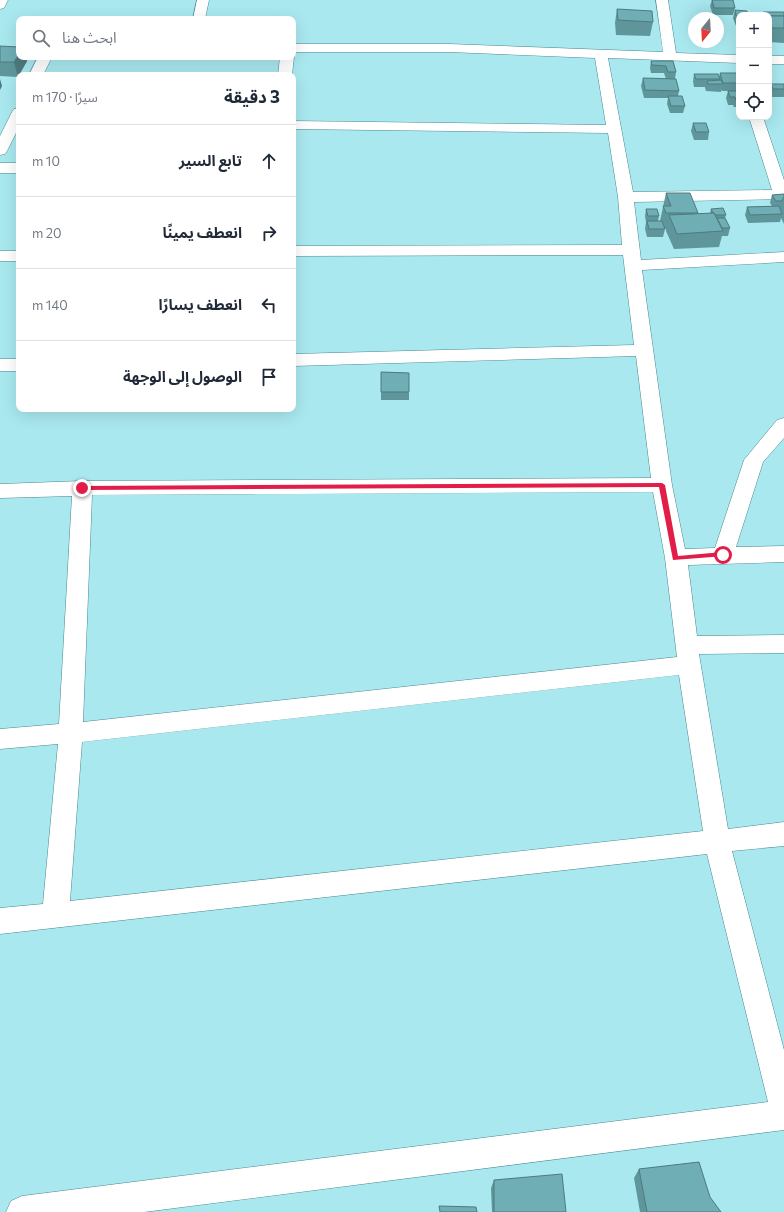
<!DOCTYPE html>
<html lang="ar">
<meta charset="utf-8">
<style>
:root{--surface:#fff;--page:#f2f2f3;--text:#1f2937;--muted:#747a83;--line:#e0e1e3}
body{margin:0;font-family:Commissioner,"Noto Sans Arabic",sans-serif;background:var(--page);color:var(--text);direction:rtl}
.controls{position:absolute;right:12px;top:12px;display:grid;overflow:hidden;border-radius:8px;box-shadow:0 4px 16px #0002}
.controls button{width:36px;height:36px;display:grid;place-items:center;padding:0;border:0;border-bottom:1px solid var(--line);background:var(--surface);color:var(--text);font:20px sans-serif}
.compass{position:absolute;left:688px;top:12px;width:36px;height:36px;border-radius:50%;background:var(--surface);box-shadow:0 4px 16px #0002;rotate:198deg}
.stop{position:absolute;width:12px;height:12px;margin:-9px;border:3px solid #e11d48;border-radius:50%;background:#fff}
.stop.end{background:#e11d48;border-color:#fff;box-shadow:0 1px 4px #0008}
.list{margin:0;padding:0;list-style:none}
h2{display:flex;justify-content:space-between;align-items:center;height:52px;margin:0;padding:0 16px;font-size:17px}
h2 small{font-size:13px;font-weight:400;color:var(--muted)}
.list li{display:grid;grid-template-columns:26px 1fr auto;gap:12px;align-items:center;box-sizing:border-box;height:72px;padding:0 16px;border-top:1px solid var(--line)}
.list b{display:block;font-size:15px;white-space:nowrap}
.list em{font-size:13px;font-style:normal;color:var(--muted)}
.icon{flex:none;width:22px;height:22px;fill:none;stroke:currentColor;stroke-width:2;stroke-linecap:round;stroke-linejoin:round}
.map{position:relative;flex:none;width:784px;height:1212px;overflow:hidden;direction:ltr}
.search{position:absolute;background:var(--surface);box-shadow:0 4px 16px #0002;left:16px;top:16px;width:280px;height:44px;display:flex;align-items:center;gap:10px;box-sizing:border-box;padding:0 14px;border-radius:8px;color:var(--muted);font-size:15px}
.panel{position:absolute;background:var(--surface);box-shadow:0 4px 16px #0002;left:16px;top:72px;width:280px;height:340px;border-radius:8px;direction:rtl}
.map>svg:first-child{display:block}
</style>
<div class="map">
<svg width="784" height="1212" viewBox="0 0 784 1212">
<rect width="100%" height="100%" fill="#a9e8ef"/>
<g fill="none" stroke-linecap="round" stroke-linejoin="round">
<g stroke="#4a888f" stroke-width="1">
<g id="minor">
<path d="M0,0H8L4,8L0,9Z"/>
<path d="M197,0H209L205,19H193Z"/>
<path d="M656,0H668L676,53L739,55V63L608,58L633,192L772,190L749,117H763L784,180V199L634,202L641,260L784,252V262L642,270L672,485L685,549L715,548L744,460L777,420L784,418V438L763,462L736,547L784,546V562L688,565L697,636L784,635V653L699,654L728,829L784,822V846L732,851L784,1050V1130L144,1212H6L11,1201L22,1196L768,1102L707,854L0,934V908L43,904L58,744L0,749V729L59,724L72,496L0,498V484L82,481L651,478L636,356L293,366V354L634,345L623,255L293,256V246L622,245L618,197L608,133L293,129V121L606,125L595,58L449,52H293V44H449L663,52ZM653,492L665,558L677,657L83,722L92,495ZM679,675L703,831L70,901L82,742Z"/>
<path d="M293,56L294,57L292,75H278L280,57Z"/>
<rect x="769" y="56" width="15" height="8"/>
<path d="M38,57H52L43,75H29Z"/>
<path d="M19,108V127L7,151L5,154L0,155V136L12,112L14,109Z"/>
<rect x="0" y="163" width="19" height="10"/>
<rect x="0" y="251" width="19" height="10"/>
<rect x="0" y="359" width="19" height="12"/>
</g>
</g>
<use href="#minor" fill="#fff" fill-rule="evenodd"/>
</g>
<g fill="#5f969b">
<path d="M712,0H733L735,8L733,15H713L710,6Z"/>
<path d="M617,9L653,22L650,36L616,35L615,23Z"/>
<path d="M735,10L739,15V26H736L733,18Z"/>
<path d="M763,12H784V43L769,42V15H763Z"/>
<path d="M0,46L27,61L18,77L0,76Z"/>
<path d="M651,61H673L676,72L675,79L679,91L678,96L685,106L683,113H670L667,104L668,98H644L641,86L643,78L666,79L664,73H651L650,68Z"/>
<path d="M720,73L739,83L737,91H739V107H734L733,105H728L726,98L728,91H722L721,90V92L706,91L705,88V87H694L693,81L694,74L719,77Z"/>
<path d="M771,84H784V97H771L769,92Z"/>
<path d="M693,123L709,132L708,140H694L691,131Z"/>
<path d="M666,193L698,213V214L710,213L711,209L726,215L725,218L730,228L728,236H722L719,247L674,249L666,231V229H665L663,237H647L645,229L646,222L645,216L646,209L659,216L658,221H660Z"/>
<path d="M784,194V224L781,218L780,222L748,223L745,215L747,207L772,206L770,203L772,195Z"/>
<path d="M381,372L409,373V400H381Z"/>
<path d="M639,1169L721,1212H640L634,1178Z"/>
<path d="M494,1180L566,1212H492L491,1188Z"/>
</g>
<g fill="#4e7a7e">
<path d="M19,54V57H26L27,61L18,77L14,62Z"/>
<path d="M0,79L2,86L0,90Z"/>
</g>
<g fill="#6faeb4" stroke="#4e7a7e">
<path d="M712,0H733L735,8H714Z"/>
<path d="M617,9L652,11L653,22L618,20Z"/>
<path d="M735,10L747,11L748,15H739V19H737Z"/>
<path d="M763,12H784V16H769V15H765Z"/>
<rect x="769" y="16" width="15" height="12"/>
<path d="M0,46L19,47V54L14,62H0Z"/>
<path d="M651,61H673L676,72H668L666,66L652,65Z"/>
<path d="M720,73H736L739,83H723Z"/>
<path d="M694,74H718L720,79H696Z"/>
<path d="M643,78L676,79L679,91L645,90Z"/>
<path d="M721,80L723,84H708L707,81Z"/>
<path d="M771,84H784V89H773Z"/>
<path d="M728,91H739V100H736L735,97H730Z"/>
<path d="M668,96H682L685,106H671Z"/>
<path d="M693,123H706L709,132H696Z"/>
<path d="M666,193H690L698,213H666L663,206H671Z"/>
<path d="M784,194V198H783L782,201H776L772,195Z"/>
<path d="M779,206L782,214L750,215L747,207Z"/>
<path d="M723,208L726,215H715L714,213H713L711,209Z"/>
<path d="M646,209H657L659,216H648Z"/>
<path d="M714,213L723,231L677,234L669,215Z"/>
<path d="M717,218H725L730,228H722Z"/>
<path d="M647,221H662L665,229H649Z"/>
<path d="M381,372L409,373V392H381Z"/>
<path d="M699,1162L710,1197L721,1212H647L639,1169Z"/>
<path d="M562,1174L566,1212H494V1180Z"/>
<path d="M439,1206L476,1207L477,1212H440Z"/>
</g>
<path fill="#e11d48" d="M662,483L665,485L678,556L723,552L726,555L725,556L673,560L659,487L82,490L79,488L82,486Z"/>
</svg>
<div class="controls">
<button>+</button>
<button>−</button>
<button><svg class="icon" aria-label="locate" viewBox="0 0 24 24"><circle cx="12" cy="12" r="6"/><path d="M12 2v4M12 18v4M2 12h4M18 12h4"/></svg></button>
</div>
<svg class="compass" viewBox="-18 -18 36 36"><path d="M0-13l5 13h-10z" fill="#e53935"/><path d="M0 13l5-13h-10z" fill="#747a83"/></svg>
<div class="stop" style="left:723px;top:555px"></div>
<div class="stop end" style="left:82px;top:488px"></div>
<div class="search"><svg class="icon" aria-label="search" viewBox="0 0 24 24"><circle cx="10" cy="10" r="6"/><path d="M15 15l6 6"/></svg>ابحث هنا</div>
<section class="panel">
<h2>3 دقيقة<small>سيرًا · 170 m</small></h2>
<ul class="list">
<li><svg class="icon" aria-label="ahead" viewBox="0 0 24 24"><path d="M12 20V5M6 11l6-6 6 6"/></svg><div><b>تابع السير</b></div><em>10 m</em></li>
<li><svg class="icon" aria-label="right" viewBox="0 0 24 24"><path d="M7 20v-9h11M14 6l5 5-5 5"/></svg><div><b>انعطف يمينًا</b></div><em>20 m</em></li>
<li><svg class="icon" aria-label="left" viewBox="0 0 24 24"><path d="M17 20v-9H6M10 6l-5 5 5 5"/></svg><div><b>انعطف يسارًا</b></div><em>140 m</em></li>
<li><svg class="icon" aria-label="arrive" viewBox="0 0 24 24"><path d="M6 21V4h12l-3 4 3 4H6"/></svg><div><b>الوصول إلى الوجهة</b></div></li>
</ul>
</section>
</div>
